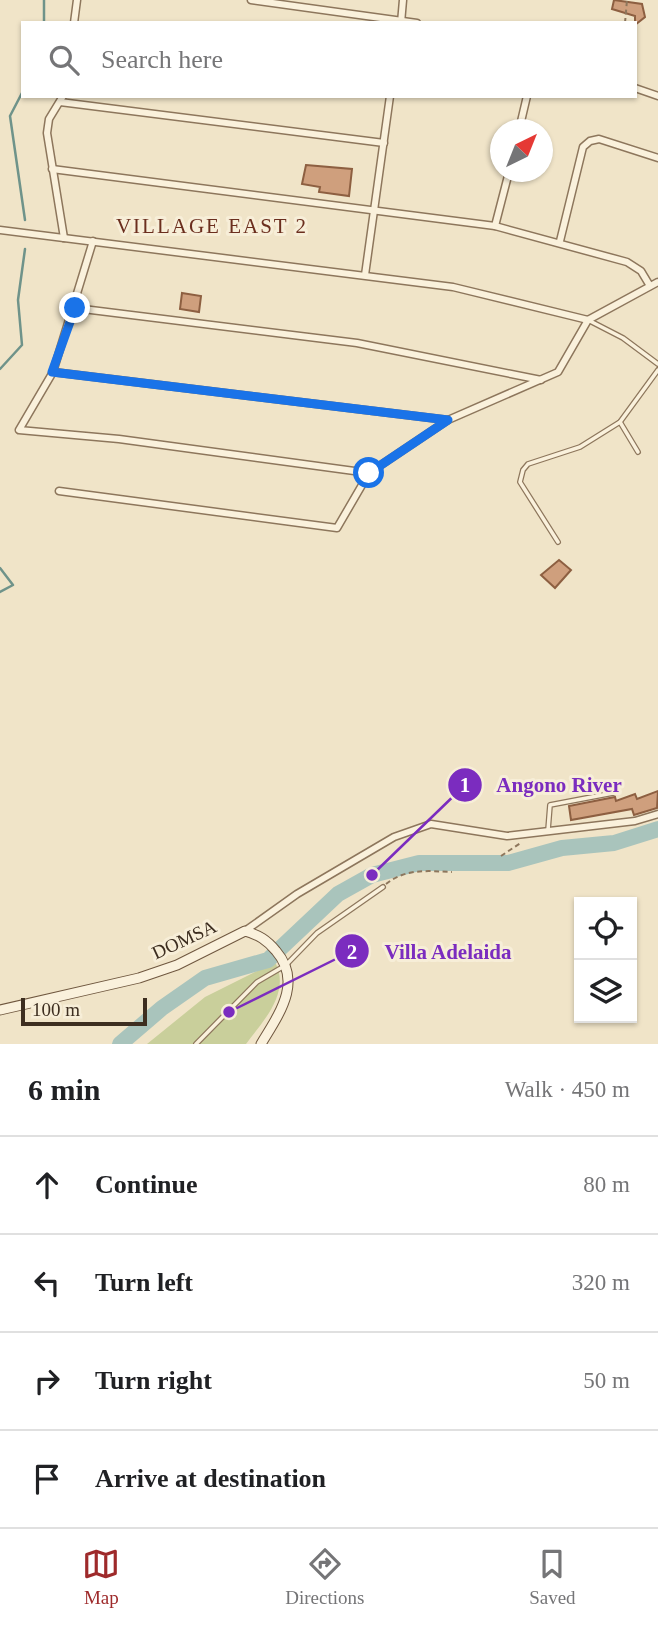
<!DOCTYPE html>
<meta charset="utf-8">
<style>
:root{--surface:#fff;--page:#f6f6f6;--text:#202124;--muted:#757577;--line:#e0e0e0;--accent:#9e2a2b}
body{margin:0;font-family:"Times New Roman",serif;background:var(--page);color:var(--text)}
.controls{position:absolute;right:21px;bottom:21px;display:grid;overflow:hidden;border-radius:0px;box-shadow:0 2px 5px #0004}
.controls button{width:63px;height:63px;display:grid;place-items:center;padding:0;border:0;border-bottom:2px solid var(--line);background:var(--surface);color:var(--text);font:35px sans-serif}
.compass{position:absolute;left:490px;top:119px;width:63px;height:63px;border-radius:50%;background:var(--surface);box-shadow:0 2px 5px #0004;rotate:43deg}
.scale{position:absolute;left:21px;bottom:18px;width:126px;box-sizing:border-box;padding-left:7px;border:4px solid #3d2e20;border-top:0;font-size:19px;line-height:24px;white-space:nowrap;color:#3d2e20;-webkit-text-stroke:5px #f7eed8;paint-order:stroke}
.stop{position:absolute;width:21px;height:21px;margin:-16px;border:5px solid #1a73e8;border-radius:50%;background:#fff}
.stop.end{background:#1a73e8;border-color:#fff;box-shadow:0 2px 7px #0008}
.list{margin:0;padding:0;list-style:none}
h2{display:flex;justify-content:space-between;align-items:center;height:91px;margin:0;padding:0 28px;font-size:30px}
h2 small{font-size:23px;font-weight:400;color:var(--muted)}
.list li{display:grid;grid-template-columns:46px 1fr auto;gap:21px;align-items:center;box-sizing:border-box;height:98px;padding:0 28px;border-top:2px solid var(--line)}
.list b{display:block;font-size:26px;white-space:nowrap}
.list em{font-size:23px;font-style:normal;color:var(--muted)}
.icon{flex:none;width:38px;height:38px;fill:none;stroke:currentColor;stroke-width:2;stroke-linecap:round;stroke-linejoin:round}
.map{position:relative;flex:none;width:658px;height:1044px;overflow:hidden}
.search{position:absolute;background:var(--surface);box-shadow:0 2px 5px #0004;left:21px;right:21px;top:21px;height:77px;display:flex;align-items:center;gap:18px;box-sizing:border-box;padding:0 24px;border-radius:0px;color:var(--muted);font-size:26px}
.sheet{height:483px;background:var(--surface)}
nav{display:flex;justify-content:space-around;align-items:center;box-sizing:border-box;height:98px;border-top:2px solid var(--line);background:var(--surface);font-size:19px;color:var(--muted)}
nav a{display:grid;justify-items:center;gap:4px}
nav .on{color:var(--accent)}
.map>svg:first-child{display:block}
</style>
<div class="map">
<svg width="658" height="1044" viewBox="0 0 658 1044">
<rect width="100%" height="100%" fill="#f0e4c8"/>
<path fill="#c9cf9b" d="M275,962C291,992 264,1020 246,1044H147L205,997Z"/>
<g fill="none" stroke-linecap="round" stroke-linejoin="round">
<g stroke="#6f938a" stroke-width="2.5">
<path d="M44,23V0"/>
<path d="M23,91L10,116L25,220"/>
<path d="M0,369L22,345L18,300L25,249"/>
<path d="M0,568L13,585L0,592"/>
</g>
<path stroke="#a9c4bc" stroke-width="16" d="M120,1044L162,1008L205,978L268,960L338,894L372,875L419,863H508L562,848L614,843L658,829"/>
</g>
<g fill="#cf9f7d" stroke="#8d5f41" stroke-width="2">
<path d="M614,0L642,4L645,17L635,25V16L612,9Z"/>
<path d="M306,165L352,169L349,196L319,192L320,187L302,184Z"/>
<path d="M182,293L201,296L199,312L180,309Z"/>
<path d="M559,560L571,570L555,588L541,575Z"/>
<path d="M658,791L657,808L634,815L632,809L571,820L569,806L615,797L616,801L635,794L637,799Z"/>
</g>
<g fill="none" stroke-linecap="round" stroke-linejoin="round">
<g stroke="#8d765c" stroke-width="6">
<g id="service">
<path d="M590,321L623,338L658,364"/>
<path d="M620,422L638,452"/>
<path d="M558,542L520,482L523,470L528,464L580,447L620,422L658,370"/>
<path d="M548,830L550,805L613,793"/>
<path d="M196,1044L257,982L286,965L317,933L383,887"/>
</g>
</g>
<g stroke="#8d765c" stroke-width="9">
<g id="minor">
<path d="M251,0L417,23"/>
<path d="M74,23L77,0"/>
<path d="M401,23L403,0"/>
<path d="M635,88L658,96"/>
<path d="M63,96L49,119L47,133L64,238"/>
<path d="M60,102L384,143"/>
<path d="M519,130L527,96"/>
<path d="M52,169L495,226L627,262L641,271L650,286"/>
<path d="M495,226L509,172"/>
<path d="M0,230L453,287L588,320"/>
<path d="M93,241L53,372L19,430L119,439L369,473"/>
<path d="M560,241L583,147L590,141L599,139L658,158"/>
<path d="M365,275L390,96"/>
<path d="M75,308L357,343L541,380"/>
<path d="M53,372L448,420"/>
<path d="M59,491L337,528L369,473L448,420L558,372L588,320L658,282"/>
<path d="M245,931L297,894L394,837L431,824L507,836L635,821L658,814"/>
</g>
</g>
<g stroke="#6f573f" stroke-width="11">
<path id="secondary" d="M0,1010L139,978L177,965L245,931C259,935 267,940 276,951C303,982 279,1014 261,1044"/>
</g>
<g stroke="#8d765c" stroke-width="2" stroke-dasharray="5 3.5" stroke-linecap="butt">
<path d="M625,23L627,0"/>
<path d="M635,64V65"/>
<path d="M501,856L522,842"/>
<path d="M386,884C406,868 428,871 452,872"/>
</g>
<use href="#service" stroke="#faf1dc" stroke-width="3.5"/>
<use href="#minor" stroke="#faf1dc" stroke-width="6"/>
<use href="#secondary" stroke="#faf1dc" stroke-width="9"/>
</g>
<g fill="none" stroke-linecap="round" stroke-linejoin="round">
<path stroke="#1a73e8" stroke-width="9" d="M75,308L52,372L448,420L369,473"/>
</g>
<g text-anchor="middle" stroke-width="6" stroke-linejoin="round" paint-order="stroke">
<g font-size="19" fill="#3d2e20" stroke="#f7eed8">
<text transform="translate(184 939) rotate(-25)" y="7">DOMSA</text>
</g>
<g font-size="21" letter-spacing="2" fill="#6b2e1e" stroke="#f7eed8">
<text x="212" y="233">VILLAGE EAST 2</text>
</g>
</g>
<path fill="none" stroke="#7b2cbf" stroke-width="2.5" d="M372 875L465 785M229 1012L352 951"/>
<g fill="#7b2cbf" stroke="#f7eed8" stroke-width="2.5">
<circle cx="372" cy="875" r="7"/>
<circle cx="229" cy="1012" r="7"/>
<circle cx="465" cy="785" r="18"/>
<circle cx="352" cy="951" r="18"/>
</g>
<g font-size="21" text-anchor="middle" font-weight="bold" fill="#fff">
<text x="465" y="792">1</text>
<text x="352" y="959">2</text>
</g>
<g font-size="21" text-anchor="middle" font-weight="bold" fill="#7b2cbf" stroke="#f7eed8" stroke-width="6" stroke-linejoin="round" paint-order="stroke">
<text x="559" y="792">Angono River</text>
<text x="448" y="959">Villa Adelaida</text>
</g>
</svg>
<div class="controls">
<button><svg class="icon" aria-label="locate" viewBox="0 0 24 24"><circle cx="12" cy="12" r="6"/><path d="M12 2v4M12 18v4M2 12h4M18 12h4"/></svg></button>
<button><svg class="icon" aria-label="layers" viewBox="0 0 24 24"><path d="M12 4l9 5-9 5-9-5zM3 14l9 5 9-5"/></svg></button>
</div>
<svg class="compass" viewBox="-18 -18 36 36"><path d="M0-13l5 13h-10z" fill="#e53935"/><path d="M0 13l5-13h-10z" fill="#757577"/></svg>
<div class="scale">100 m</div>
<div class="stop" style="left:369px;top:473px"></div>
<div class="stop end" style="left:75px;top:308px"></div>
<div class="search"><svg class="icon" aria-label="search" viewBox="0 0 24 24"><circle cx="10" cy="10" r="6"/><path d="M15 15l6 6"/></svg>Search here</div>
</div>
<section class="sheet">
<h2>6 min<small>Walk · 450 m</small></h2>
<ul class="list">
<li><svg class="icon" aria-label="ahead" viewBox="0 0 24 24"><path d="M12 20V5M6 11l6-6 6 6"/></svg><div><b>Continue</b></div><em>80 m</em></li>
<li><svg class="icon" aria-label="left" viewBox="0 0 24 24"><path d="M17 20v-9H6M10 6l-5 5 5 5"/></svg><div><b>Turn left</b></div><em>320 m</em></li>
<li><svg class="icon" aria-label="right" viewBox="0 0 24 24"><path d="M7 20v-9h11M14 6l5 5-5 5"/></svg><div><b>Turn right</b></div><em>50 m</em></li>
<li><svg class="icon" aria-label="arrive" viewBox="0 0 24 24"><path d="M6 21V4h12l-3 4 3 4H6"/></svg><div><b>Arrive at destination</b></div></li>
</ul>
</section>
<nav>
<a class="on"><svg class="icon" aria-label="map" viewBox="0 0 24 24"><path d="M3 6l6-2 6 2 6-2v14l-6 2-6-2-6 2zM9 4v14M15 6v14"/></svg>Map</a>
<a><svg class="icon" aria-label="directions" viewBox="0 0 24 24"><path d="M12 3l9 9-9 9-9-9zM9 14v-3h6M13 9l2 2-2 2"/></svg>Directions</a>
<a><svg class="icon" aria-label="saved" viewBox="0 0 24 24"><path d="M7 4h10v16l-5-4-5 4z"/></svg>Saved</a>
</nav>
